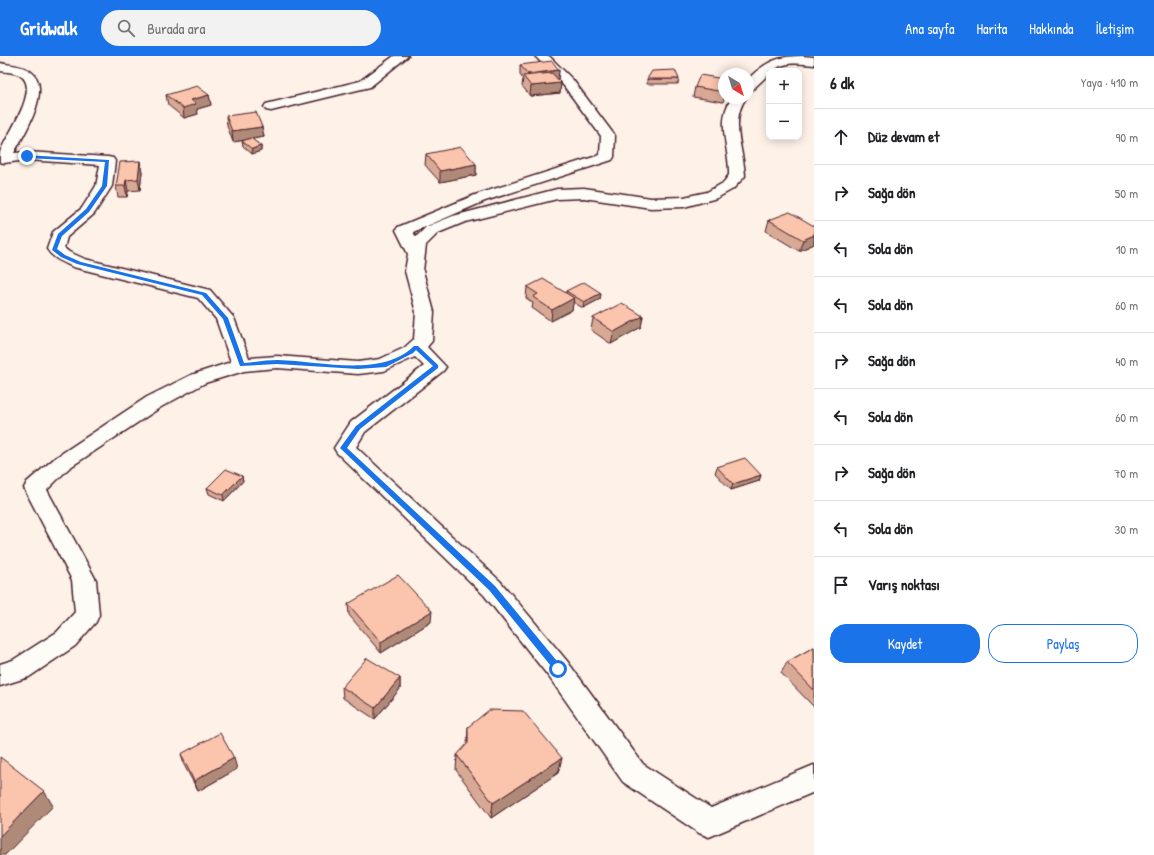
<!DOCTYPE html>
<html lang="tr">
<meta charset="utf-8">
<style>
:root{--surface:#fff;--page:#f2f2f2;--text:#202124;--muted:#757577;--line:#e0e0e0;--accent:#1a73e8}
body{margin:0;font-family:"Patrick Hand",sans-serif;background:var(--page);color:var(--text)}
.controls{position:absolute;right:12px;top:12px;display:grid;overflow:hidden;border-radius:8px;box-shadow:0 2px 10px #0003}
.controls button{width:36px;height:36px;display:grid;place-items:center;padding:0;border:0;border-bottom:1px solid var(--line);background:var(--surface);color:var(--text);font:20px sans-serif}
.compass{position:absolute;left:718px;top:12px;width:36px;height:36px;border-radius:50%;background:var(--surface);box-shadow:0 2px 10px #0003;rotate:142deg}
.stop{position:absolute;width:12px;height:12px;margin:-9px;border:3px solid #1a73e8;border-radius:50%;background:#fff}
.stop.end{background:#1a73e8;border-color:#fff;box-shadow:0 1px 4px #0008}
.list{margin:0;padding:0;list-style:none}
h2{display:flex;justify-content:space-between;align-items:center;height:52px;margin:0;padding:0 16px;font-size:17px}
h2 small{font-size:13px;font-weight:400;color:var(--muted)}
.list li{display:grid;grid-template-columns:26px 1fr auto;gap:12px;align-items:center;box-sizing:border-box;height:56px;padding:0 16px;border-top:1px solid var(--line)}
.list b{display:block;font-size:15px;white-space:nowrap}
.list em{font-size:13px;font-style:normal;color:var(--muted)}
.actions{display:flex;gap:8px;padding:12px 16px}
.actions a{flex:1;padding:9px 0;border:1px solid var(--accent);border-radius:16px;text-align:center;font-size:14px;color:var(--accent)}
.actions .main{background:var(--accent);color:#fff}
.icon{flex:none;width:22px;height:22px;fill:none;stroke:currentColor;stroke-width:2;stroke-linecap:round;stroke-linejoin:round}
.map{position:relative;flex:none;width:814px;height:799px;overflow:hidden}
header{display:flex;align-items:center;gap:24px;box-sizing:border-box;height:56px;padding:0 20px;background:var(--accent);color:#fff}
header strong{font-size:19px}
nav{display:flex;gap:22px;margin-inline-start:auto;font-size:14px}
.search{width:280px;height:36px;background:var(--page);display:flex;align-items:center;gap:10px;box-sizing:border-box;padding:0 14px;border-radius:22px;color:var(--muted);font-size:15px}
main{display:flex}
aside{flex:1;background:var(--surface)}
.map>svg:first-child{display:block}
</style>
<header>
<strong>Gridwalk</strong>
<div class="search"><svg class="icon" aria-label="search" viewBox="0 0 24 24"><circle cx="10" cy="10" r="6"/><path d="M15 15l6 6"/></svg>Burada ara</div>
<nav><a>Ana sayfa</a><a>Harita</a><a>Hakkında</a><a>İletişim</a></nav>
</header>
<main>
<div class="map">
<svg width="814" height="799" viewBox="0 0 814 799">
<rect width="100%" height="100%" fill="#fdf1e8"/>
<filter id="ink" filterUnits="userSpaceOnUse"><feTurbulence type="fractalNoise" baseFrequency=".025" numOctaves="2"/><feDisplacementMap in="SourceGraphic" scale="8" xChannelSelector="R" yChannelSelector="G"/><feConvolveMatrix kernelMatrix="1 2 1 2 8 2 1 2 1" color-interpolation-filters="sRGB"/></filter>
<g filter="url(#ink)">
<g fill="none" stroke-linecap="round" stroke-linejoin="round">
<g stroke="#4a1f2b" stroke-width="3">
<g id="street">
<path d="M394,0H408L370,31L271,55L266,54L264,51L266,48L360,25Z"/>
<path d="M535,0H549L573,24L615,80L614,101L612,104L485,145L413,176L416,181L426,171L453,160L557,133L584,132L651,142L684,141L707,136L723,127L729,119C730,93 715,65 732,42H746C729,66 744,94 745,120L733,133L717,142L684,151L651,152L584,142L557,143L465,166L438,177L426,189L423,215L434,256L432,285L427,291L446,311L443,315L365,376L356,391L500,525L567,605L643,708L711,752L814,709V736L709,781L699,777L623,726L549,621L484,539L337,397L334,392L351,366L424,310L415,301L384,315L358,318L277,312L244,315L205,327L161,351L69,412L47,434L96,524L99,559L96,566L75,590L29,621L0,630V608L13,604L57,576L75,556L72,524L24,432L27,426L55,402L147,341L191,319L231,306L216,263L198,242L73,211C63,206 53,203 47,193L53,176L82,152L96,130L100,109L27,104L4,107L0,106C0,104 0,100 0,97C4,82 41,34 21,20C15,16 7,16 0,15V7C9,9 22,9 30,15C54,31 24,79 14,97L27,96L108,101L113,102L115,105L112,130L94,158L67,181L64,192L69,196L85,203L210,234L234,262L249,302L277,300L358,306L380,303L404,292L414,283L416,256L405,215L408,198L396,174L398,171L475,139L600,99L601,80L564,30Z"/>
<path d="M802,0L814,1V9C804,8 794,6 784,9C778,10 775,15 769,15V18L753,33L748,34V23C766,6 777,0 802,0Z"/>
</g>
</g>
<use href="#street" fill="#fdfcf7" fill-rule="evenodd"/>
</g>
<g fill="#d8a995" stroke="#4a1f2b">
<path d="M520,9L559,14L558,24L561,27L560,37L530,40L522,30L523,23L520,19Z"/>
<path d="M647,23H679L678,28H647Z"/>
<path d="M724,23V42L723,46L693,41L695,31Z"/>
<path d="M166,39H209L211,49L197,53L198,58L184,62L168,49Z"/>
<path d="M226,60L262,71L264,81L252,83L261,90V95L252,98L243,90L242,85L245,84L233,86L227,70Z"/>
<path d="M426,98L476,108V119L440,126L425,109Z"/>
<path d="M140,105L142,116L140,134L128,135L127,141H118L116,130Z"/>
<path d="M769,164L814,170V188L799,195L766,175Z"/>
<path d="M527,231L566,237V235L601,237L600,243L583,252L573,246L572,254L551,265L532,252L533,247L526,242Z"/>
<path d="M643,260L641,271L611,288L591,274L593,262Z"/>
<path d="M717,411L761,419L759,425L731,434L715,417Z"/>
<path d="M242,420L243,425L224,445L209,438L207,432Z"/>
<path d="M348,548L431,566L381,597L349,559Z"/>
<path d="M814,591V651L781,617L787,606Z"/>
<path d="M400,622V633L375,663L343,642L342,631Z"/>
<path d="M468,671L562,702L558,717L491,762L456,714L457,699L467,689Z"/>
<path d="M181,698L237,713L198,735L184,709Z"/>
</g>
<g fill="#b08a79" stroke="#4a1f2b">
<path d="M559,14L558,24L527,25L528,18Z"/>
<path d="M561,27L560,37L530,40L531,30Z"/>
<path d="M209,39L211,49L197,53L198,58L184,62L183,52L191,44Z"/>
<path d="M262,71L264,81L233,86L232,75Z"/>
<path d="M261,90V95L252,98V93Z"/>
<path d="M140,105L142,116L140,134L138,123Z"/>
<path d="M476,108V119L440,126V115Z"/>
<path d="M126,124L128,135L127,141L125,130Z"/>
<path d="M814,179V188L799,195L803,184Z"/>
<path d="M601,237L600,243L583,252L584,246Z"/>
<path d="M574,242L572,254L551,265L552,254Z"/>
<path d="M643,260L641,271L611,288L614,276Z"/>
<path d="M761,419L759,425L731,434L733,428Z"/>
<path d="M242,420L243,425L224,445L223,439Z"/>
<path d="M432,555L431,566L381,597V586Z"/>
<path d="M400,622V633L375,663V652Z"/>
<path d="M234,702L237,713L198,735L194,725Z"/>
<path d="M562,702L558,717L491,762L493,747Z"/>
<path d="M44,735L53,750L5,799H0V780Z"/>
</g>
<g fill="#fbc5ad" stroke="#4a1f2b">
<path d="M552,5L559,14L528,18L520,9Z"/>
<path d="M675,14L679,23H647L652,15Z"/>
<path d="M552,17L561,27L531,30L523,20Z"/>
<path d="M700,19L724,23V36L695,31Z"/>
<path d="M197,30L209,39L191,44L196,48L183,52L166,39Z"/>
<path d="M256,56L262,71L232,75L226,60Z"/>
<path d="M251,82L261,90L252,93L242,85Z"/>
<path d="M461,91L476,108L440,115L426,98Z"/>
<path d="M140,105L138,123L126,124L125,130H116L120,106Z"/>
<path d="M790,156L814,170V179L803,184L769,164Z"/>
<path d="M543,223L574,242L552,254L533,241L538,238L527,231Z"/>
<path d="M584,226L601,237L584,246L566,235Z"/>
<path d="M622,247L643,260L614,276L593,262Z"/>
<path d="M745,402L761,419L733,428L717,411Z"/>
<path d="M226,413L242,420L223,439L207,432Z"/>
<path d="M398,519L432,555L381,586L348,548Z"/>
<path d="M814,591V634L787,606Z"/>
<path d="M367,602L400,622L375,652L342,631Z"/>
<path d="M489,654L523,655L562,702L493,747L457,699L468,687V671Z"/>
<path d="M220,677L234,702L194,725L181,698Z"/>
<path d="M0,701L44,735L0,780Z"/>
</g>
</g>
<path fill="#1a73e8" d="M25,99L109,104L107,130L89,156L62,180L57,193L65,199L81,206L206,237L228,262L244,307C255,306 267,304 278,304C320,305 382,322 414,290H418L438,309V312L360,373L347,392L495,530L561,610V615H555L489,534L340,392L356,370L433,310L416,294L413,297L386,311L358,313L277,308L240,310L223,263L202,239L77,208L61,201L52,194L58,178L86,153L102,130L105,106L27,102Z"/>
</svg>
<div class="controls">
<button>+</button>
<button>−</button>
</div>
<svg class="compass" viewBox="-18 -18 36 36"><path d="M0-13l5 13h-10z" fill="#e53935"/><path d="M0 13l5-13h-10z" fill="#757577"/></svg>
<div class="stop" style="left:558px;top:613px"></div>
<div class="stop end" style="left:27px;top:100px"></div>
</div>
<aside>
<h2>6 dk<small>Yaya · 410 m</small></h2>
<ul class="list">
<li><svg class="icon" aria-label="ahead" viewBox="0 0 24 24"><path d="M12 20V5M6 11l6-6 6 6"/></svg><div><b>Düz devam et</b></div><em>90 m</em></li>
<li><svg class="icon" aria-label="right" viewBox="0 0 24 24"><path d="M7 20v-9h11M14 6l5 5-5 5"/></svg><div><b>Sağa dön</b></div><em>50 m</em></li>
<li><svg class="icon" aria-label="left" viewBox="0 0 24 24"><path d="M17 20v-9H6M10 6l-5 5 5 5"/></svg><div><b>Sola dön</b></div><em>10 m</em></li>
<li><svg class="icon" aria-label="left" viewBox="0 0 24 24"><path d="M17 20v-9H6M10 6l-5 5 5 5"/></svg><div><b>Sola dön</b></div><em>60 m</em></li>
<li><svg class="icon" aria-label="right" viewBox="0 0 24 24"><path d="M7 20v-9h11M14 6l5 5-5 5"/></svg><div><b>Sağa dön</b></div><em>40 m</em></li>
<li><svg class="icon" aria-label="left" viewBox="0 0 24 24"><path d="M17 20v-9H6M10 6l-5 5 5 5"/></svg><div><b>Sola dön</b></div><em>60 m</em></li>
<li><svg class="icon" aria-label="right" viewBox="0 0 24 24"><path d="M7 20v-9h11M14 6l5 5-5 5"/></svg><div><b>Sağa dön</b></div><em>70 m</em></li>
<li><svg class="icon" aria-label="left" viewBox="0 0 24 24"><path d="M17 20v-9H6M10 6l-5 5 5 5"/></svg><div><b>Sola dön</b></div><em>30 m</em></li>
<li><svg class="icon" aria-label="arrive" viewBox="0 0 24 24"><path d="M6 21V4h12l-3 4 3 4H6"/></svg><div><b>Varış noktası</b></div></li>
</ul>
<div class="actions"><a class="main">Kaydet</a><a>Paylaş</a></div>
</aside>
</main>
